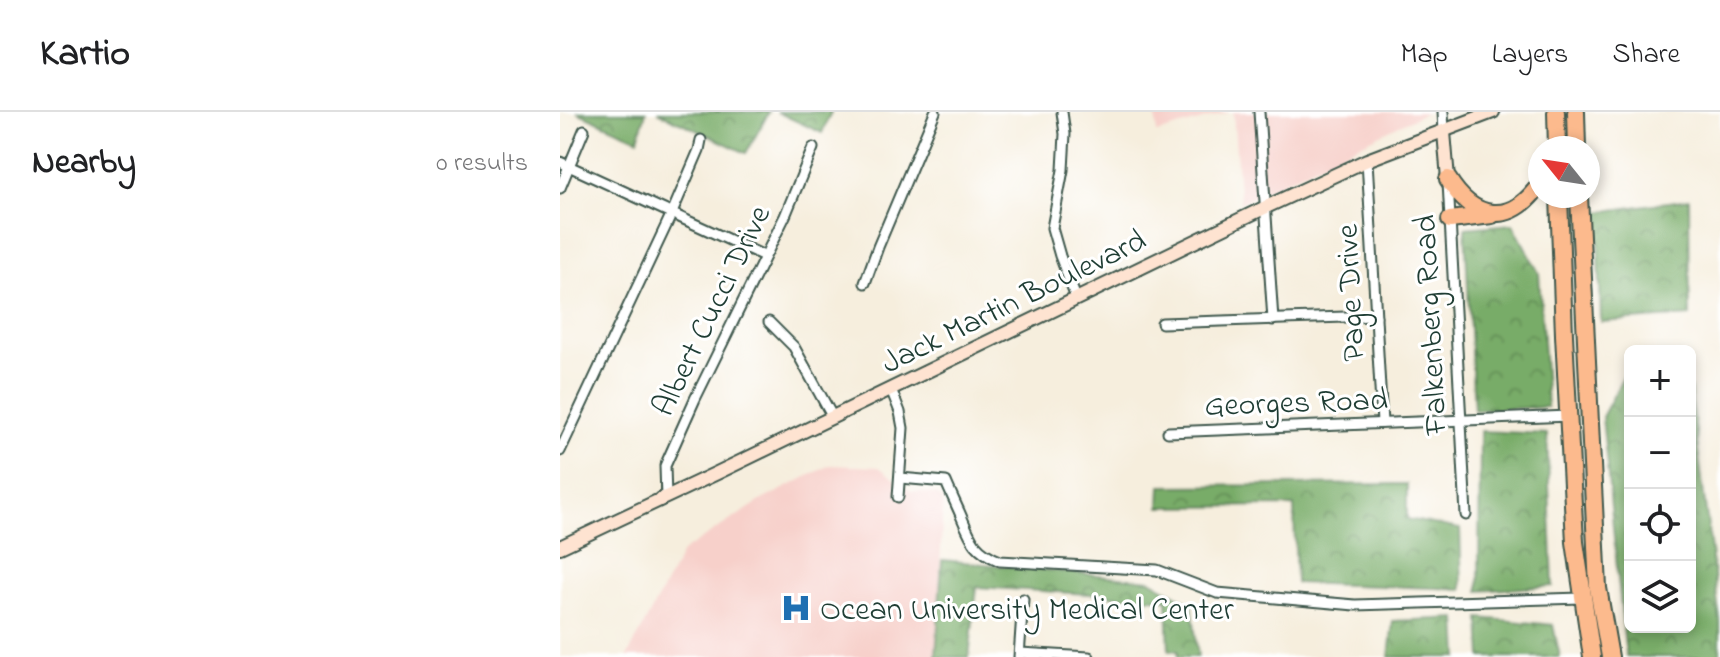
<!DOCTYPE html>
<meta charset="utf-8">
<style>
:root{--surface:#fff;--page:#f2f2f2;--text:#202124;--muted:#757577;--line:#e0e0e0}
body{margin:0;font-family:"Indie Flower",sans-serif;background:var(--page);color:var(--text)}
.controls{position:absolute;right:24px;bottom:24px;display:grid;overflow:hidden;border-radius:12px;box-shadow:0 4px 12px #0003}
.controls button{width:72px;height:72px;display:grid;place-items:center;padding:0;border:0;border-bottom:2px solid var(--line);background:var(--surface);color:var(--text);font:40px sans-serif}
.compass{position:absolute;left:968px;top:24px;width:72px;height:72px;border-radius:50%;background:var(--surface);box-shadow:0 4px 12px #0003;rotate:300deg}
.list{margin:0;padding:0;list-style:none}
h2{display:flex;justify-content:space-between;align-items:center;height:104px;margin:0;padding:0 32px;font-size:34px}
h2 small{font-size:26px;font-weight:400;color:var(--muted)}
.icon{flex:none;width:44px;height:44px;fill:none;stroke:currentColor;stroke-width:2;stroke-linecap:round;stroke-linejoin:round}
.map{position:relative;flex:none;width:1160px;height:545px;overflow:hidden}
header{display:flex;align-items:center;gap:48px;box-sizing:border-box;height:112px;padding:0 40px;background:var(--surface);border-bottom:2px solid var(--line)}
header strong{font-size:38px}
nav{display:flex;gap:44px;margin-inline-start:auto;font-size:28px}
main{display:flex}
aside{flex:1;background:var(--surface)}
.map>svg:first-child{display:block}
</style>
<header>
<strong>Kartio</strong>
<nav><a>Map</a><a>Layers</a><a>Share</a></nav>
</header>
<main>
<aside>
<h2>Nearby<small>0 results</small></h2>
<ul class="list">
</ul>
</aside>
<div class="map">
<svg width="1160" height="545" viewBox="0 0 1160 545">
<defs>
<pattern id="forest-crowns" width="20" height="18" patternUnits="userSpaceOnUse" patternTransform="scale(2)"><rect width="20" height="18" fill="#78ac67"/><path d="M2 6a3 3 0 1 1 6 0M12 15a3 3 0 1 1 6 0" fill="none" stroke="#628d56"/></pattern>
</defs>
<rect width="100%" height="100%" fill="#fff"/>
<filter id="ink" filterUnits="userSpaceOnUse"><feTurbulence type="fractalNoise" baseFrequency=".0125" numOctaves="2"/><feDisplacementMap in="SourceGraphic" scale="16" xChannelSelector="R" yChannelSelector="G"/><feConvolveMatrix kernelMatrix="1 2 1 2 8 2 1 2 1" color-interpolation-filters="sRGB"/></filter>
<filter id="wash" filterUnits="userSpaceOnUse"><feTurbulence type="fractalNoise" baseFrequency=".006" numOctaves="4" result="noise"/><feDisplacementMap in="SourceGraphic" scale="32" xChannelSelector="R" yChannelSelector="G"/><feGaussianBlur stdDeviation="1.8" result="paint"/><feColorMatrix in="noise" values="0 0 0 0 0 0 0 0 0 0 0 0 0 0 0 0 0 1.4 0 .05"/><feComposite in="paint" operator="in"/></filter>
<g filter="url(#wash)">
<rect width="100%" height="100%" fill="#f6eedd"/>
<g fill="#f7d0ca">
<path d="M595,0H670L597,21Z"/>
<path d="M673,0H866L680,91Z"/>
<path d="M270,353L319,355L351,379L376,382L383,387L376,545H67L123,439L202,388Z"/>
</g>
<g fill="url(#forest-crowns)" stroke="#4c744e" stroke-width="2">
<path d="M17,0H86L78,27Z"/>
<path d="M98,0H209L186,41Z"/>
<path d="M217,0H271L262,21Z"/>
<path d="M1129,87L1130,204L1041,210L1038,100Z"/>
<path d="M953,112L979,161L987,295L914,298L905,116Z"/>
<path d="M1070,253V515H1130V275L1160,509V545H1066L1042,305Z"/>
<path d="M920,319L987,322L993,474L919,479Z"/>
<path d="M847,372V407L900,417L902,477L736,471L734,394L600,395L601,374Z"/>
<path d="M382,448L590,468L632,492L638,545H618V539L609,538L607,487L417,475L409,545H376Z"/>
<path d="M897,506L899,545H829L833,509Z"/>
<path d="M920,506L993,513L1000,545H922Z"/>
</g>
</g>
<g filter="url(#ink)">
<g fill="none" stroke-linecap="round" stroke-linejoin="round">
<g stroke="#3f584d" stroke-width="13">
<g id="street">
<path d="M502,0L505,22L503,58L492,116L500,144L516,186"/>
<path d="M699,0L713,208"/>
<path d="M883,0L884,20"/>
<path d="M807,48L822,311"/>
<path d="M0,50L204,144"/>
<path d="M888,70L906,403"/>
<path d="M0,76L24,18"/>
<path d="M305,171L318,135L375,0"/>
<path d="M209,210L234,235L272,304"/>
<path d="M602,211L816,204"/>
<path d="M331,277L340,300L343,316L338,385"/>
<path d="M608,320L1009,304"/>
<path d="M0,339L112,101L139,38L141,28"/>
<path d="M340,366L386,370C391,382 397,394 402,406C412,430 416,439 440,449L597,458L657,481L795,493L1022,486"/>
<path d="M106,386L105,354L135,287L225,104L253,36"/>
<path d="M460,541L529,545"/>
<path d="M459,545L463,487"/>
</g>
</g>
<g stroke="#3f584d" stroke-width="16">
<g id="secondary">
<path d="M884,20L888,67"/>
<path d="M0,435L157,361L706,95L807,48L933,0"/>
</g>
</g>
<g stroke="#3f584d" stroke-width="20">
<g id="highway">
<path d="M996,0L997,36"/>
<path d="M1016,0L1017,36"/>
<path d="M888,67C914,109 951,114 980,72"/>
<path d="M999,84L1004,223L1015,430L1032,545"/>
<path d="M1019,84L1038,476L1050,545"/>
<path d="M890,108L932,103"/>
</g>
</g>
<use href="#street" stroke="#fff" stroke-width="9"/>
<use href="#secondary" stroke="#fee3d1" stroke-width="12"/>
<use href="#highway" stroke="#fcba8d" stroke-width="16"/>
</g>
</g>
<defs>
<g id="hospital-bare" transform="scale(2.4)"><path d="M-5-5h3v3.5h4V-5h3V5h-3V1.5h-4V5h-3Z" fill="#1f6fb2" stroke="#fff" stroke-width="2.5" paint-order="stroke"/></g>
</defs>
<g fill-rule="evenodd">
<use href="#hospital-bare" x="236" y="496"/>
</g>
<g text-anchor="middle" stroke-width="6" stroke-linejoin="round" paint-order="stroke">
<g font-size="32" fill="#1f3d34" stroke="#fff">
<text transform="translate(789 181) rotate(-93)" y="11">Page Drive</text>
<text transform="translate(453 188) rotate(-26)" y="11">Jack Martin Boulevard</text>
<text transform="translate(150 198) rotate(-64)" y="11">Albert Cucci Drive</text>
<text transform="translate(869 213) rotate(-93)" y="11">Falkenberg Road</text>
<text transform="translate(736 289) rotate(-2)" y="11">Georges Road</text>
</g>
<g font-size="32" fill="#1f3d34" stroke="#fff" text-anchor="start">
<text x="260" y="507">Ocean University Medical Center</text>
</g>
</g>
</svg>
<div class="controls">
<button>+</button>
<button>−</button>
<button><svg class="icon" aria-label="locate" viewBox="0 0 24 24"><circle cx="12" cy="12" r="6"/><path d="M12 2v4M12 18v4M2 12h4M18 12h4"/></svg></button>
<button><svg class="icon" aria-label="layers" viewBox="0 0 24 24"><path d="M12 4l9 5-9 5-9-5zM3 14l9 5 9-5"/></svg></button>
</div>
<svg class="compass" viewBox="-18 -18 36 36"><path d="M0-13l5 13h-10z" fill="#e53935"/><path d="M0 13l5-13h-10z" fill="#757577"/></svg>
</div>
</main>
